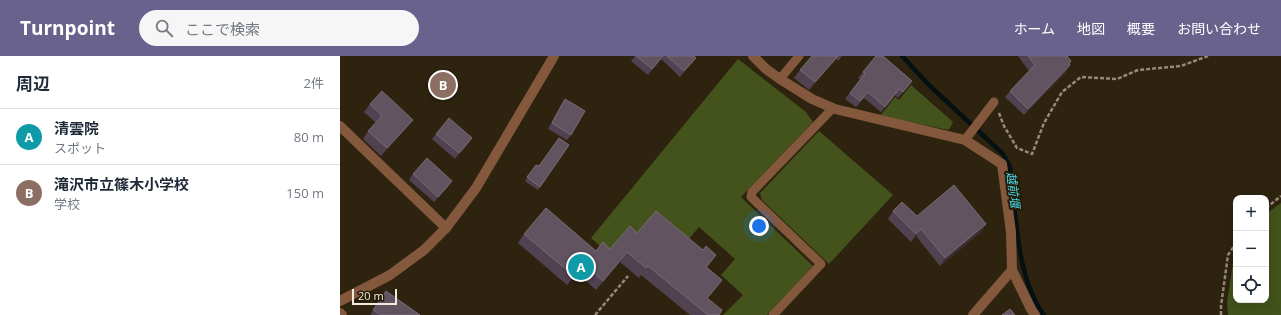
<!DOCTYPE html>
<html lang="ja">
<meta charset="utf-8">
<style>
:root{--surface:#fff;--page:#f6f6f7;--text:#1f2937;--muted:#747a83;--line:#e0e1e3;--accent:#68628c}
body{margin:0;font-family:"Open Sans","Noto Sans JP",sans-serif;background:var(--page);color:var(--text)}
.controls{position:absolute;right:12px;bottom:12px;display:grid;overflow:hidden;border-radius:8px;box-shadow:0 4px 16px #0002}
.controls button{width:36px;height:36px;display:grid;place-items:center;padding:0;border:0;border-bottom:1px solid var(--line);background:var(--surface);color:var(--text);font:20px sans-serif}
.scale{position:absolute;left:12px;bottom:10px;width:45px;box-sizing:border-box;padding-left:4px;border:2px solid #f1eadd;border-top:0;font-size:11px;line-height:14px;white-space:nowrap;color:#f1eadd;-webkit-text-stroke:3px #251a06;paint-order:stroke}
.you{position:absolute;left:419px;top:170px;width:14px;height:14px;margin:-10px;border:3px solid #fff;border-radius:50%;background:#1a73e8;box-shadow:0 0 0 6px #1a73e833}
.badge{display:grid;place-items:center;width:26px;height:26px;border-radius:50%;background:var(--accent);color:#fff;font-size:13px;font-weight:700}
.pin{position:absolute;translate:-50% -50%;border:2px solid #fff;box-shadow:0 1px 4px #0006}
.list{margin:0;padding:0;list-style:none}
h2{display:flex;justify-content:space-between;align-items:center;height:52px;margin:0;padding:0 16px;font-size:17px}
h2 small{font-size:13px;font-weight:400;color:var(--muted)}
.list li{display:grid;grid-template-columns:26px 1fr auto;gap:12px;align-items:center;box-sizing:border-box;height:56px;padding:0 16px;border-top:1px solid var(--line)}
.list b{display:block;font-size:15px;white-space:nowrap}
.list p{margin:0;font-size:13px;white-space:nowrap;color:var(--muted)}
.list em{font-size:13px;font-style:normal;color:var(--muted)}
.icon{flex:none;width:22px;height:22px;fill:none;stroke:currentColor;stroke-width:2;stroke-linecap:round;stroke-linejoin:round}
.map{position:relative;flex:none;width:941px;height:259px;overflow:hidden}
header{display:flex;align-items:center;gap:24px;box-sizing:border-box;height:56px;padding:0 20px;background:var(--accent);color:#fff}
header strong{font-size:19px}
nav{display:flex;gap:22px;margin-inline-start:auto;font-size:14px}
.search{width:280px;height:36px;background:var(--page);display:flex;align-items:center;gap:10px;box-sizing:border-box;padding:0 14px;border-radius:22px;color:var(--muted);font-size:15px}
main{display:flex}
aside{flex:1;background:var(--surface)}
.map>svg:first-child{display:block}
</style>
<header>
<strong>Turnpoint</strong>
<div class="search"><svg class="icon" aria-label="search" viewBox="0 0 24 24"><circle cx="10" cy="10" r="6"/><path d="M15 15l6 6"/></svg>ここで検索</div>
<nav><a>ホーム</a><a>地図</a><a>概要</a><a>お問い合わせ</a></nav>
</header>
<main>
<aside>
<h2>周辺<small>2件</small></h2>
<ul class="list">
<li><span class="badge" style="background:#0f9aa8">A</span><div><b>清雲院</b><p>スポット</p></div><em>80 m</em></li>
<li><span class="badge" style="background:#8d6e63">B</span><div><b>滝沢市立篠木小学校</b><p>学校</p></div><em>150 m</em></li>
</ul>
</aside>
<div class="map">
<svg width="941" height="259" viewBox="0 0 941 259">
<rect width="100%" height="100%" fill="#2e230f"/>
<g fill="#43531b">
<path d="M398,3L466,56L473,66L401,141L473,210L427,259H383L403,239L381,219L395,203L359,171L343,190L291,185L268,197L251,182Z"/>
<path d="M571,29L613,66L609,74L540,60L555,41L559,44Z"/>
<path d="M479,75L553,139L489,208L422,144L420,137Z"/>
<path d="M941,147V259H888L887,246L894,201L896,199V244H926V158Z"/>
</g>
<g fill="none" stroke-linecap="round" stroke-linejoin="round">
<path stroke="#041012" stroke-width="4.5" d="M562,0L589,29L663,98L670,111C676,156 676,222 704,259"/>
<g stroke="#938a7a" stroke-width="2.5" stroke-dasharray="4 2" stroke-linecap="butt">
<path d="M659,57L664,70L677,92L692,98L704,67L722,36L741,21L777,23L798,14L841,10L868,0"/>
<path d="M926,152L941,140"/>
<path d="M255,259L288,220"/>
<path d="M881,259V250L888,199L896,187"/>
</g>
<g stroke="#83583c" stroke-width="9">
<path d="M440,23L459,0"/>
<path d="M625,84L654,46"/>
<path d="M433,259L481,208L411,141L412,136L493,52"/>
</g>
<g stroke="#83583c" stroke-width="10">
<path d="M413,0L426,13L440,23L472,43L495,53L625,84L662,108L671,176L672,214L691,253L695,259"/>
<path d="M0,70L106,172"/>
<path d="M0,257L2,259"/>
<path d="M633,259L672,214"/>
</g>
<path stroke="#83583c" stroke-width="10" d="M0,245L50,219L84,194L106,172L136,132L214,0"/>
</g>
<g fill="#504251">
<path d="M295,0H354L356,2L352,7L340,21L321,3L308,19L291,5Z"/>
<path d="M472,0H502L498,5L496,3L469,34L454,22L460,14Z"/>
<path d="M678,0H727L729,8L726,16L684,59L665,41L670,35L689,15Z"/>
<path d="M523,16L572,25L558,42L555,39L541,56L524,42L516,51L505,43L520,23L518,22Z"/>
<path d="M225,43L231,79L227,84L208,73L221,49Z"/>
<path d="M30,48L73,64L67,71L41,100L23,83L28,75L36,67L24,56Z"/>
<path d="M96,78L128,88L115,103L92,83Z"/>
<path d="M229,89L198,134L185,125L196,109L199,110Z"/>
<path d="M73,118L108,131L94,146L69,124Z"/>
<path d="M553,155L577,160L646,168L641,176L600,210L576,180L571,186L548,163Z"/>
<path d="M297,177L363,194L376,199L367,212L382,224L375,234L367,243L379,259H350L301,219L299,222L280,206L256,234L237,217L227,229L178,187L184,178L256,195L270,193Z"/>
<path d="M46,235L80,259H30Z"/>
</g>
<g fill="#3b2e30">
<path d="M323,0L321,3L308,19L312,13Z"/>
<path d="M498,0L496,3L469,34L475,26Z"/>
<path d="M356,2L352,7L340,21L344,15Z"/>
<path d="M730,9L726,16L684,59L688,53Z"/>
<path d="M559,33L555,39L541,56L545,51Z"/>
<path d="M73,64L67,71L41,100L47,92Z"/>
<path d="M132,82L128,88L115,103L119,97Z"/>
<path d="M112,125L108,131L94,146L98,141Z"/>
<path d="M646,168L641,176L600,210L605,202Z"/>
<path d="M581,173L576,180L571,186L576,178Z"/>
<path d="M287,196L280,206L256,234L263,225Z"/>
<path d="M376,199L370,208L360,220L366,211Z"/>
<path d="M382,224L375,234L360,251L367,242Z"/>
</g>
<g fill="#615460" stroke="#786b73">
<path d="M296,0H323L312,13Z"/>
<path d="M327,0H354L356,2L344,15Z"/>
<path d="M472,0H498L475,26L460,14Z"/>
<path d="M536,0H543L572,25L563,36L559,33L545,51L528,36L520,45L510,37L525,18L523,16Z"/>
<path d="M688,0H727L731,5L729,7L730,9L688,53L670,35L695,9Z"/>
<path d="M42,35L73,64L47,92L28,75L42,60L30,48Z"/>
<path d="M225,43L245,55L231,79L212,67Z"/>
<path d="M109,62L132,82L119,97L96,78Z"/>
<path d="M219,82L229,89L200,131L187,121L196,109L199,110Z"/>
<path d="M87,102L112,125L98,141L73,118Z"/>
<path d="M614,129L646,168L605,202L581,173L576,178L553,155L562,146L577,160Z"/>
<path d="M206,152L256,195L263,186L270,193L290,170L297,177L316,155L363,194L366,190L376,199L366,211L382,224L367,242L382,254L379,259H368L308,210L306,212L287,196L263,225L244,208L234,220L184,178Z"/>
<path d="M46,235L80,259H41L33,254Z"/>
<path d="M670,253L675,259H662Z"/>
</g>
<g text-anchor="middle" stroke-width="4" stroke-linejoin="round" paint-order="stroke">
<g font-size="12" font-style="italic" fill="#44ddf0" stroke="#251a06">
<text transform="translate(673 134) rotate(83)" y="4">越前堰</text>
</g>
</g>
</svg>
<div class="controls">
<button>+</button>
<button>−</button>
<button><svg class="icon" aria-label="locate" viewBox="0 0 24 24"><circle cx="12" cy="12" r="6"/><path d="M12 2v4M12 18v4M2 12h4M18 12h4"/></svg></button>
</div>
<div class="scale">20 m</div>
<div class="you"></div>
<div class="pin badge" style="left:241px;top:211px;background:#0f9aa8">A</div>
<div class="pin badge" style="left:103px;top:29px;background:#8d6e63">B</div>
</div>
</main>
